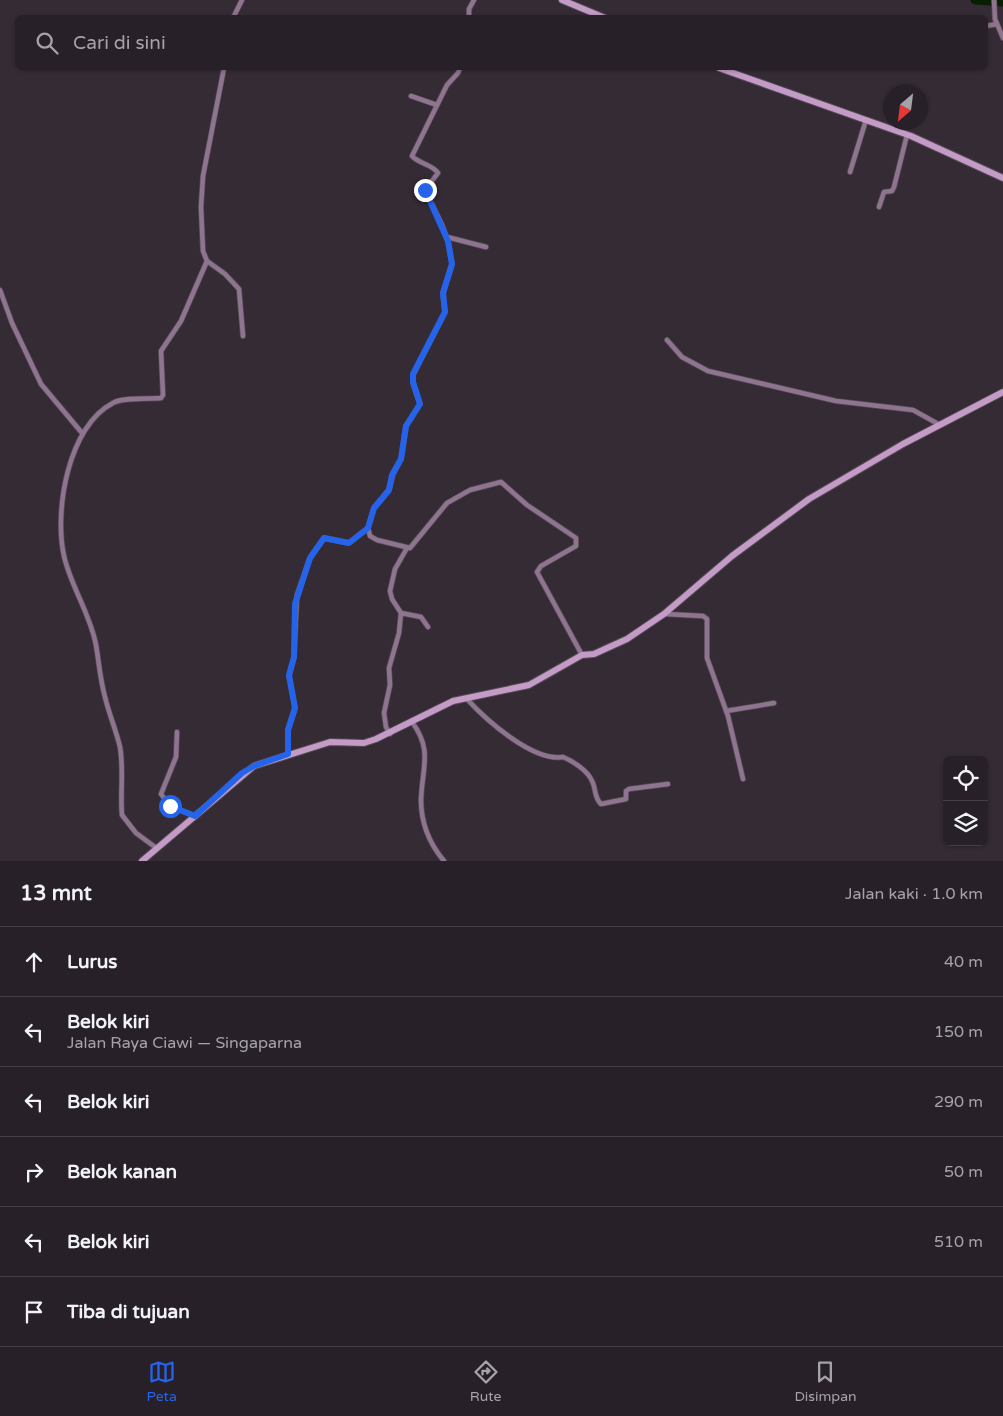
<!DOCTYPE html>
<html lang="id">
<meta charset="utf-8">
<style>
:root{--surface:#282028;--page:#342d34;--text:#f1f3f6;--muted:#a5a3a8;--line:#443e45;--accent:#2563eb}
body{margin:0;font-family:"Varela Round",sans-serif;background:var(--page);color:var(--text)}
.controls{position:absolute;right:15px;bottom:15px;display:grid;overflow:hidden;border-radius:8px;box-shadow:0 1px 4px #0004}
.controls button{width:45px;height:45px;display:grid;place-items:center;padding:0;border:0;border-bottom:1px solid var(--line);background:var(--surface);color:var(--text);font:25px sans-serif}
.compass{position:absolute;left:883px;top:85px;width:45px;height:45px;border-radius:50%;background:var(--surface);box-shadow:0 1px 4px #0004;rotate:208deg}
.stop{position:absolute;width:15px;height:15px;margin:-11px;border:4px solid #2563eb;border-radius:50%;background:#fff}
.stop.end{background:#2563eb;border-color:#fff;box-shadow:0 1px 5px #0008}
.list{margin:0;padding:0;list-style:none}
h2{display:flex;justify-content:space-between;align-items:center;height:65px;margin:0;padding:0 20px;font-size:21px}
h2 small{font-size:16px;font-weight:400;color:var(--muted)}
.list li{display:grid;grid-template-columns:32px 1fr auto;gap:15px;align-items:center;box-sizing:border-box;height:70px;padding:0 20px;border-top:1px solid var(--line)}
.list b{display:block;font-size:19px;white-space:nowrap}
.list p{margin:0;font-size:16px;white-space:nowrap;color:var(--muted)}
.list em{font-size:16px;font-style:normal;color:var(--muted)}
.icon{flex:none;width:28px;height:28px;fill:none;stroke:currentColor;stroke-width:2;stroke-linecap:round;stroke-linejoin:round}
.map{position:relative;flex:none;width:1003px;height:861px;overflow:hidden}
.search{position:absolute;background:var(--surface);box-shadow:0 1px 4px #0004;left:15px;right:15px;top:15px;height:55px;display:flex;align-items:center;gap:12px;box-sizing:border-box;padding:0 18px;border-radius:8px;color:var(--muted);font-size:19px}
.sheet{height:485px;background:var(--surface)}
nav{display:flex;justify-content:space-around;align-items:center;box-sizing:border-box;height:70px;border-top:1px solid var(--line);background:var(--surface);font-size:14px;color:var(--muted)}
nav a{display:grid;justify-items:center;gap:2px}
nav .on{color:var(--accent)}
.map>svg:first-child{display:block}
</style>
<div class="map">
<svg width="1003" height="861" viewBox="0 0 1003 861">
<rect width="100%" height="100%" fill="#352b35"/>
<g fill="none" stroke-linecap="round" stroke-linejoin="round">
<path stroke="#092000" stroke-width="9" d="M975,0L1003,2"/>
<g stroke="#534953" stroke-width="6">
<g id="street">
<path d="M994,0L995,19L1003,38"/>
<path d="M233,18L242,0"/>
<path d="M469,18V9L474,0"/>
<path d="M986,26L997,24"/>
<path d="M460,68L458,73L447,85L412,156C419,164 432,164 438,173L425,190L442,225L448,241L452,264L443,293L445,312L413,375V383L420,404L406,426L401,459L393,474L389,490L374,508L368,528L370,536L377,540L410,548L447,503L470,490L501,482L527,505L576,538V546L541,566L537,572L582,655"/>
<path d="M411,96L437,105"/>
<path d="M850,172L866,120"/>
<path d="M879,207L884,192L892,191L894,187L907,135"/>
<path d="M447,237L486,247"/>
<path d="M207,261L225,274L239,289L243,336"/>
<path d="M0,290L12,323L41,384L82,433"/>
<path d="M667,340L682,357L708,371L836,401L913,410L940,425"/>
<path d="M401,613L421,617L428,627"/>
<path d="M665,614L703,616L707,619V658L728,716L743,779"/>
<path d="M466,698C486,720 533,762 563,757C573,761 588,771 592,781C596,788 594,798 601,804L626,799V791L629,789L668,784"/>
<path d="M726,711L774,703"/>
<path d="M412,722C433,750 422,768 421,800C421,824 429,843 444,861"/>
<path d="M177,732L176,757L161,794L170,806L195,816"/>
<path d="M390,734L386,727L384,713L390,685L389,668L399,633L401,613L392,599L390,591L395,569L407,548"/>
<path d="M288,754V730L295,708L289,676L294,657L297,595L310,558L324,538L349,543L368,528"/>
<path d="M155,847L136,833L122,815C120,793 124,770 120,747C116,730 109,714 105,697C100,679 99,662 96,645C90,613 71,587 64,556C54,511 68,426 113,403C122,397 150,399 161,398L163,395L161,351L181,321L207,261L203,251L201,207L203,176L224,68"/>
</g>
</g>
<g stroke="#534953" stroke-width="8">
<g id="secondary">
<path d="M562,0L605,18"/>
<path d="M719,68L911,136L1003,178"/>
<path d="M142,861L254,766L330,742L364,743L376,739L453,701L529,685L582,655L594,654L627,639L664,614L732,556L809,499L903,444L1003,392"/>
</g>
</g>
<use href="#street" stroke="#8e748f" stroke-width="4.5"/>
<use href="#secondary" stroke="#c49bc6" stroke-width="6"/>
</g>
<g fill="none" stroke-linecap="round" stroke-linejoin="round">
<path stroke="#2563eb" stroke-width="6" d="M170,806L195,816L242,773L254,766L288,754V730L295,708L289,675L294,657L295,604L310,558L324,538L349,543L368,528L374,508L389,490L392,475L401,459L406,426L420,404L413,382V374L445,312L443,293L452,264L448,241L425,190"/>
</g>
</svg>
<div class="controls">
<button><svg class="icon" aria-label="locate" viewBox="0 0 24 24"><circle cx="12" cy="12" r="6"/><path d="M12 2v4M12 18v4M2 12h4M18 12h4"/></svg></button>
<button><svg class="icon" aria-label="layers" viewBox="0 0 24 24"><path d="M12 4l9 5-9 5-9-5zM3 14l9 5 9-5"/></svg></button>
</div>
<svg class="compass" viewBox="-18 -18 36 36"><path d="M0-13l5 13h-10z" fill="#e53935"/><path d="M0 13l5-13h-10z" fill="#a5a3a8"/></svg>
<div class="stop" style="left:170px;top:806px"></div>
<div class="stop end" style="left:425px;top:190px"></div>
<div class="search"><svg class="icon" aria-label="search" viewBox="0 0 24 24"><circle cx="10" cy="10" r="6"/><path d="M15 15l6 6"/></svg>Cari di sini</div>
</div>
<section class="sheet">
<h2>13 mnt<small>Jalan kaki · 1.0 km</small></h2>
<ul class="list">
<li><svg class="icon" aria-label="ahead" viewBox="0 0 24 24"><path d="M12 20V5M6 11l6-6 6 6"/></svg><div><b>Lurus</b></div><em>40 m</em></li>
<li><svg class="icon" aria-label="left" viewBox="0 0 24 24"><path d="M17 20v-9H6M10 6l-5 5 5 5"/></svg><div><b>Belok kiri</b><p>Jalan Raya Ciawi — Singaparna</p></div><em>150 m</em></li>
<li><svg class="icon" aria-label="left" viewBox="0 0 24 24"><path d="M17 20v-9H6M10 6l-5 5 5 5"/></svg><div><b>Belok kiri</b></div><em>290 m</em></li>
<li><svg class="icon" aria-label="right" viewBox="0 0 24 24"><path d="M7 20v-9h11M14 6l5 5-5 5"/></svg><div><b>Belok kanan</b></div><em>50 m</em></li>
<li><svg class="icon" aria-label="left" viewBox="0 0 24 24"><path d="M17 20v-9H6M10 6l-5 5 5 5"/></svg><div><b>Belok kiri</b></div><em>510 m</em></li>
<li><svg class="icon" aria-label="arrive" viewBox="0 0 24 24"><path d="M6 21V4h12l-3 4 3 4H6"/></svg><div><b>Tiba di tujuan</b></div></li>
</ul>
</section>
<nav>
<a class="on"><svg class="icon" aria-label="map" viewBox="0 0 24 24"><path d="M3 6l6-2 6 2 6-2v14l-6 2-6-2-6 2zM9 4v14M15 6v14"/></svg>Peta</a>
<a><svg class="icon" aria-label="directions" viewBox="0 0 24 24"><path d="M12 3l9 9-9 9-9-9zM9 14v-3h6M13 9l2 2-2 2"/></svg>Rute</a>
<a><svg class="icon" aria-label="saved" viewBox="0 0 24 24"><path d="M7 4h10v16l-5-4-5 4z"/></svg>Disimpan</a>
</nav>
